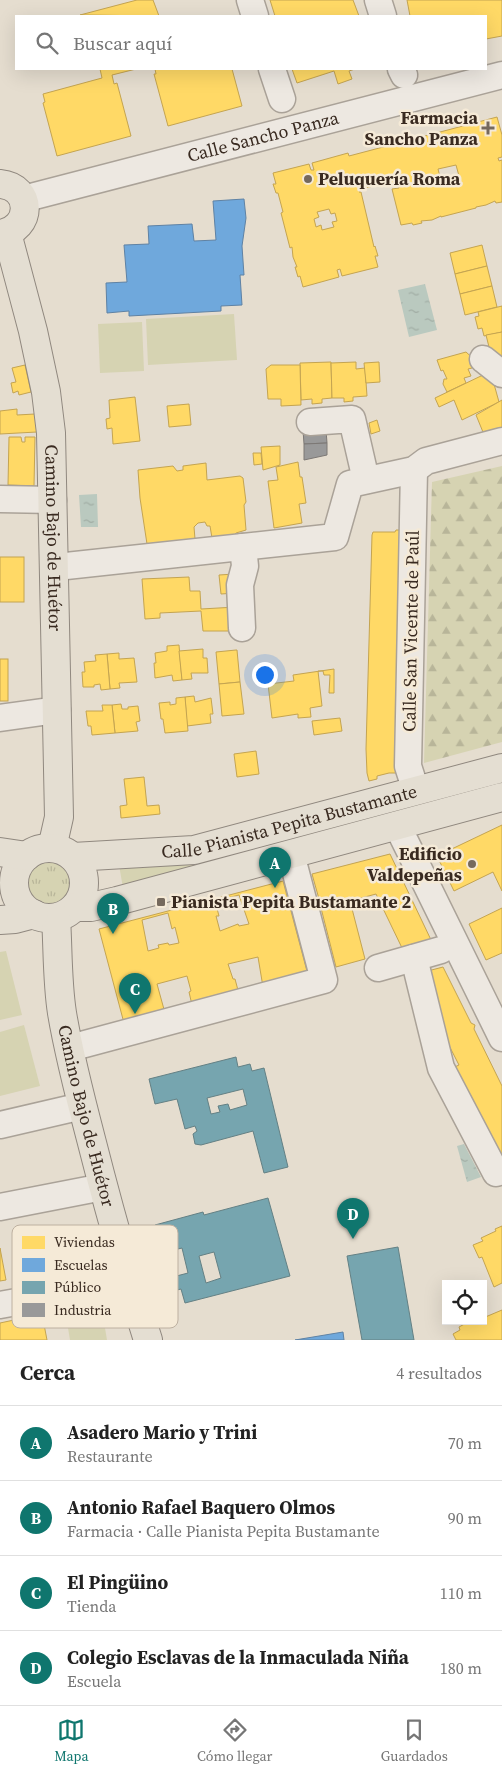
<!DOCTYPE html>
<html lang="es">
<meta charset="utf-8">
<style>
:root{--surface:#fff;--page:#f6f6f6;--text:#222;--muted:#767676;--line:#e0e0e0;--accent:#0f766e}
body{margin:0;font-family:"Source Serif 4",serif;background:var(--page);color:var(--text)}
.controls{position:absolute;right:15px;bottom:15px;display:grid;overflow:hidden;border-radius:0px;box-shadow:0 5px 20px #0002}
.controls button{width:45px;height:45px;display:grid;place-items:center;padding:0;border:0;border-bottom:1px solid var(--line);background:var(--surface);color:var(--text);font:25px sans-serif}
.you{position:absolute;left:264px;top:674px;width:18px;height:18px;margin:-12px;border:4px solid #fff;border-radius:50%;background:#1a73e8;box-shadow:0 0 0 8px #1a73e833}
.badge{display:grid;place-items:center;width:32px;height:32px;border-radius:50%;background:var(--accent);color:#fff;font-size:16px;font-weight:700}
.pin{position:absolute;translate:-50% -41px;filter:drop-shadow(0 1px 2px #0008)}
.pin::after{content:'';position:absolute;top:26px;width:18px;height:15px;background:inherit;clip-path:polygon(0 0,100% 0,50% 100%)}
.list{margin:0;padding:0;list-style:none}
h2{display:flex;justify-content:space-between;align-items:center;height:65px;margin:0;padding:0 20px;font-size:21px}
h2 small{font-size:16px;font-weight:400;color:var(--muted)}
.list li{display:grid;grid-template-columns:32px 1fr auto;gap:15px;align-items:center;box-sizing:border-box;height:75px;padding:0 20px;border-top:1px solid var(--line)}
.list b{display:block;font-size:19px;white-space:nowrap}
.list p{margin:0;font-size:16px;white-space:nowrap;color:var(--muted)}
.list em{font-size:16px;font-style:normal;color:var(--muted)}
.icon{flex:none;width:28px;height:28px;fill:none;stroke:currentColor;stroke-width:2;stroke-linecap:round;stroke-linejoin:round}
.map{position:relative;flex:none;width:502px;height:1340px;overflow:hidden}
.search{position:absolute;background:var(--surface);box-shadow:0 5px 20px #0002;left:15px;right:15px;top:15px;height:55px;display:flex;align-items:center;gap:12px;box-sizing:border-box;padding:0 18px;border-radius:0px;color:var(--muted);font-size:19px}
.sheet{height:365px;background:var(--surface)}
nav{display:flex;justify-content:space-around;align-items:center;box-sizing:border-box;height:70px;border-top:1px solid var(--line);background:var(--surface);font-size:14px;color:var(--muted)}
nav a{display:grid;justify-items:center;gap:2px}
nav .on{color:var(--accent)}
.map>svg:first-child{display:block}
</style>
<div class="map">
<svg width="502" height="1340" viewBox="0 0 502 1340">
<defs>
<pattern id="grass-tufts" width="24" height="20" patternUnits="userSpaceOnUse" patternTransform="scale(1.25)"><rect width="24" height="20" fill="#d6d3b2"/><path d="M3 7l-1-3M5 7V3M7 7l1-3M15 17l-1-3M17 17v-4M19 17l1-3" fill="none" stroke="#b8b599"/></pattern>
<pattern id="forest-firs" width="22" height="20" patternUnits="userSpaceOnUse" patternTransform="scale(1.25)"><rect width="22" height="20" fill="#d6d3b2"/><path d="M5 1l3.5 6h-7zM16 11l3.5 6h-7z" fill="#b8b599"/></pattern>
<pattern id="water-ripples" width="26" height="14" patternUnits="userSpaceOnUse" patternTransform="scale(1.25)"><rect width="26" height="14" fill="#bac9bf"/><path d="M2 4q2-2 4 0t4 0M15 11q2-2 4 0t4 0" fill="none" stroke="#a1ada4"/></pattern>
</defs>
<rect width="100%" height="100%" fill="#e5ddcf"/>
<circle fill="url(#grass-tufts)" cx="49" cy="883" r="22"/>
<path fill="url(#forest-firs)" d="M502,466V742L424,763L432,482Z"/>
<g fill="#d6d3b2">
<path d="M234,314L237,360L148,365L146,319Z"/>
<path d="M142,322L144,371L100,373L98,324Z"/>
<path d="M424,798L426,806L123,888L119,865L136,868L155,866Z"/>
<path d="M6,951L22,1015L0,1020V952Z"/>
<path d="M24,1025L40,1086L0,1096V1032Z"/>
<path d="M103,1316L107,1340H70L67,1322Z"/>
</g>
<g fill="url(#water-ripples)">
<path d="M425,284L437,330L409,337L398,290Z"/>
<path d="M97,494L98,527H81L79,495Z"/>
<path d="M464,1144L481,1177L467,1182L457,1146Z"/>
</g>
<g fill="#ffd966" stroke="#c4a451" fill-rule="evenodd">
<path d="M137,0H153L159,16L80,15Z"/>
<path d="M270,0H353L359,16H275Z"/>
<path d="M407,0H502V36L486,39V16H410Z"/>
<path d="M100,69H136L112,75L114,84L117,83L131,136L57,156L43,103L45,102L43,94L102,78Z"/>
<path d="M155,69H232L242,106L168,126L154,74H156Z"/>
<path d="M292,69H355L349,71L352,79L338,84L334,71L297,83Z"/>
<path d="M497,117L502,135V157L498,158L499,161L502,160V202L496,203L495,201L486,205L476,207V208L441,217V216L432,220L421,221L422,223L413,225L412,223L401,225L392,189L399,188L398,185L391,186L390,182L365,188L359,192H361L374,247L375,246L378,256H375L378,267L342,276L340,269L337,270L339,277L303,287L300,276L298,277L295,267H297L293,257L292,247L290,248L281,213L283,212L278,193H276L273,184H276L273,173L309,164L311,170H314L312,163L348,153L349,156ZM456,165L459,176L454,178L455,182L447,185L446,180L441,181L438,169ZM329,209L331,214L335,213L337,221L332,222L334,227L322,230L321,225L316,227L314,219L319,217L317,212Z"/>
<path d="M482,245L487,266L455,274L450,253Z"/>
<path d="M487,266L492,286L460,294L455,274Z"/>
<path d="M492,286L497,307L465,315L460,294Z"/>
<path d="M502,306V332L484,336L482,328L478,329L475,317L479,316L478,312Z"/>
<path d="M502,332V357L492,359L486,335Z"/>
<path d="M466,352L477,362L472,368L468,369L471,376L464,378L466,383L447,392L443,384L444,379H447L443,370L441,371L437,360Z"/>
<path d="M331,362L332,398L322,399V403L312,404V399L301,400L300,363Z"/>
<path d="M356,362V369L365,368L367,396L353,397V401L344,402V398H332L331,363Z"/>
<path d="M379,362L380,382L366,383L364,363Z"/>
<path d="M25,365L31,392L19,395L18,391L13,393L11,383L16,382L12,368Z"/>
<path d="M271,365H300L301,405L281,406V399H268L266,369Z"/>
<path d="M483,375L494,384L499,402L462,420L454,400L439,407L435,398Z"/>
<path d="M135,397L140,441L113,444L112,428L107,429L106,419L110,418L109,400Z"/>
<path d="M502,400V437H485L476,415Z"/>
<path d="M189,404L191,425L169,427L167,406Z"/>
<path d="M17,409V415L35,414L37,432L0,434V411Z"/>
<path d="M377,420L380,431L371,434L369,423Z"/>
<path d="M9,437H21L22,442H25V437H35L34,486L8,485Z"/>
<path d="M280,446V465L263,470L261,447Z"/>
<path d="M253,453H261L262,464L254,465Z"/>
<path d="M298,462L300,477H302L306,503L299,504L302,523L274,528L268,481L278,480L276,467Z"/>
<path d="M206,463L207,480L240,476L243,478L246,502L244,505L246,530L236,533L233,536L212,538L210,526H207L205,522L198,523L194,527L195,539L147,544L140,498L138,470L173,466L177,471L183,470V466Z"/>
<path d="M396,530H408L400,773H389L377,776V779L369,781L367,773L366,749L372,535L373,532H395Z"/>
<rect x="0" y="557" width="24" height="45"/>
<path d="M234,574L235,593L221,594L219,575Z"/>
<path d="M189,577L190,591H200L201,609L236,607L234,631H203L201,611L160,613V618L145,619L142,579Z"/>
<path d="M179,645L182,680L173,681L172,675L155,678L154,663H156L155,653L167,651V646Z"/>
<path d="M203,649V658H207L208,673H191L192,679L182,680L179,651Z"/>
<path d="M236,650H237L240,682L219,684L216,652Z"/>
<path d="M119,653V659L134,658L137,682L119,683L120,688L110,689L107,654Z"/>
<path d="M107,654L110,689L101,690L100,684L94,685V687H83L82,672H85L84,662L96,661L95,655Z"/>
<rect x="0" y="659" width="8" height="42"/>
<path d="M334,669V693H329L330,675H324L323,671H318L322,706L310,708L311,717L298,718V714L272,718L268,684L294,681L293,675Z"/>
<path d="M240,682L244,714L222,716L219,684Z"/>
<path d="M194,696L195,702L211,698L213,714H210L211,723L187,726L185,697Z"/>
<path d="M185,697L188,731L165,733L163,719H161L159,703L170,702V705L176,704V698Z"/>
<path d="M121,704L122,709H128V707L138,706L140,721L136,722L138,731L115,733L112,705Z"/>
<path d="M102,705H112L115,733L92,735L91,726H88L86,711H103Z"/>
<path d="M340,718L342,731L314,735L312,721Z"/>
<path d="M256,751L259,774L237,777L234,754Z"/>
<path d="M144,777L147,806L159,805L160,814L121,818L120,806L127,805L124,779Z"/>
<path d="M502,825V891L493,872L454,891L437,856Z"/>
<path d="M390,854L400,875L403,876L402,879L432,942L403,950L376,894L350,901L365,959L336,967L320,904L317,902L319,899L312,874Z"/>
<path d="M283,881L308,975L263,987L258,957L228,964L233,979H235L239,994L192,1005L189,992L191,991L187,976L157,984L165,1013L124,1023L99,929ZM239,895L249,924L239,926L238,924L220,931L216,916H219L215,901ZM168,913L172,929L175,927L179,943L169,945L168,943L158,945L159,948L148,951L142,920Z"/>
<path d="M502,908V953L486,960L469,924Z"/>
<path d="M443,967L471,1023L475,1025L474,1029L502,1086V1166L446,1071L459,1065L436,1020L424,972Z"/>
<path d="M502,1226V1283L494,1287L482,1257L479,1258L473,1245L483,1241L481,1238L496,1231L495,1229Z"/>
<path d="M0,1248L6,1280L0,1281Z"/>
<path d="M502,1310V1340H456L453,1334L460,1330L459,1327L470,1321H483V1318Z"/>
<path d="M42,1314L47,1340H0V1323Z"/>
</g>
<g fill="#6fa8dc" stroke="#5f82a4">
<path d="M244,199L246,218L242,246L244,275H240L242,305L221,306V311L129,316V311L107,313L106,283L127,282L124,245L149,244L148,226L192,224L194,241L216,240L213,201Z"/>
<path d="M343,1332L344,1340H295Z"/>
</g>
<g fill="#76a5af" stroke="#648084" fill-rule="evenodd">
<path d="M236,1057L238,1067L250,1064L252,1071L264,1068L288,1167L264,1173L253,1131L201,1145L195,1144L193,1134L197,1131L195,1126L185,1129L177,1099L155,1104L149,1079ZM243,1089L247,1105L230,1110L228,1104L218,1106L220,1112L211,1114L207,1098Z"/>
<path d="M268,1198L290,1276L185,1303L181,1289L169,1292L165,1279L188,1273L182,1248L162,1253L155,1225L203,1212L204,1215ZM214,1252L221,1278L206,1283L199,1256Z"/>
<path d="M398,1247L414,1340H362L347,1256Z"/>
</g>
<g fill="#999" stroke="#7c7875">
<path d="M303,430H326L327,443L304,444Z"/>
<path d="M327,443V455L304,460V444Z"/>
</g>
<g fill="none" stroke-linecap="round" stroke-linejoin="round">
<g stroke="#aaa298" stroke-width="29">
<g id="minor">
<path d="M250,0L255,16"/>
<path d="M378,0L383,16"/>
<path d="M272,69L282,99"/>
<path d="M401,69L404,75"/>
<path id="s1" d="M23,199L502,75"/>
<path d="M483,359L502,374"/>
<path d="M310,422L352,419L366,480"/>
<path d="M414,470L408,766L416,791"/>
<path d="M0,499L53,500"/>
<path d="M66,566L335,537L350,484L414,470L426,461L502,441"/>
<path d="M242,628L240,585L245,566L243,547"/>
<path d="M0,718L57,710"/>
<path d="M397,825L502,1038"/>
<path d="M414,958L441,1068L496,1173L502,1171"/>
<path d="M378,968L441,950"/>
<path d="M70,1048L324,980L291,854"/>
<path d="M0,1125L82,1106"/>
<path d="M0,1207L103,1187"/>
<path d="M0,1305L50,1296L128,1277"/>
</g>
</g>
<g stroke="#90887f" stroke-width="30">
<g id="major">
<path d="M0,184C33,187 33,229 0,234"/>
<path id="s2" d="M7,233L33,331L46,392L51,433L59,817L52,848"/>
<circle cx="49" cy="883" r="35"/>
<path d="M0,852L27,856"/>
<path id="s3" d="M73,857L194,850L502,768"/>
<path d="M75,907H91L117,901L502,797"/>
<path id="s4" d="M56,918C58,949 57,981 62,1013C69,1055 80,1097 91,1139C108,1206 127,1274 148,1340"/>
<path d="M0,920L15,919L34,914"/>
</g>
</g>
<use href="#minor" stroke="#ede8e1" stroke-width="26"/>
<use href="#major" stroke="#e4ded2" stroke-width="28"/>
</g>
<g fill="#75695d" stroke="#f5ead7" stroke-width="2">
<path d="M485.5 120.5h5v5h5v5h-5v5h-5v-5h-5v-5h5z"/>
<circle cx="308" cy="179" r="5"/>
<circle cx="472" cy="864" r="5"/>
<rect x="156" y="897" width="10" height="10" rx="2.5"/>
</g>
<g text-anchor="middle" stroke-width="5" stroke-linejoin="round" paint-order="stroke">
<g font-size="18" font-weight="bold" fill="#392a20" stroke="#f5ead7" text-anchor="end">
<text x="478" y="124">Farmacia<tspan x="478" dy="21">Sancho Panza</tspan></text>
<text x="318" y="185" text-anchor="start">Peluquería Roma</text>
<text x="462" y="860">Edificio<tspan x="462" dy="21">Valdepeñas</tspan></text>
<text x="171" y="908" text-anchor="start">Pianista Pepita Bustamante 2</text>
</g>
<g font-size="18" fill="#392a20" stroke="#f5ead7">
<text dy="6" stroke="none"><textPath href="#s1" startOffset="248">Calle Sancho Panza</textPath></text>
<text dy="6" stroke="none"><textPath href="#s2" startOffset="310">Camino Bajo de Huétor</textPath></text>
<text transform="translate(411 631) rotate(-89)" y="6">Calle San Vicente de Paúl</text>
<text dy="6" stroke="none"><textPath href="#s3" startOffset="220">Calle Pianista Pepita Bustamante</textPath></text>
<text dy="6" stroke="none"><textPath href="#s4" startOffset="201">Camino Bajo de Huétor</textPath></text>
</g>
</g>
<rect x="12" y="1225" width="166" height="103" rx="8" fill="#f5ead7" stroke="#bdb0a0" stroke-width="1"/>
<rect x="22" y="1236" width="23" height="13" fill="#ffd966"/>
<rect x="22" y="1258" width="23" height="14" fill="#6fa8dc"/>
<rect x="22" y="1281" width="23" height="13" fill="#76a5af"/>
<rect x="22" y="1303" width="23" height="14" fill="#999"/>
<g font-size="14" fill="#392a20">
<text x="54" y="1247">Viviendas</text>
<text x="54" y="1270">Escuelas</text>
<text x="54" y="1292">Público</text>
<text x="54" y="1315">Industria</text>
</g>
</svg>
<div class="controls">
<button><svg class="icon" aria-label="locate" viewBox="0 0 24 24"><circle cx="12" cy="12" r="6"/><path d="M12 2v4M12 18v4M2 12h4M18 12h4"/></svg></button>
</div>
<div class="you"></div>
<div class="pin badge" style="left:275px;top:888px">A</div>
<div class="pin badge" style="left:113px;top:934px">B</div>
<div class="pin badge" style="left:135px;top:1014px">C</div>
<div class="pin badge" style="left:353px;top:1239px">D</div>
<div class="search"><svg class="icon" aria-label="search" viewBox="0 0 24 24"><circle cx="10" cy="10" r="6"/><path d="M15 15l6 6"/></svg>Buscar aquí</div>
</div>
<section class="sheet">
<h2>Cerca<small>4 resultados</small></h2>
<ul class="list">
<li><span class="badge">A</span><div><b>Asadero Mario y Trini</b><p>Restaurante</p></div><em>70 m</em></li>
<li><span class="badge">B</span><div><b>Antonio Rafael Baquero Olmos</b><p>Farmacia · Calle Pianista Pepita Bustamante</p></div><em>90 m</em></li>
<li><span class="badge">C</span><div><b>El Pingüino</b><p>Tienda</p></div><em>110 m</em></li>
<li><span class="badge">D</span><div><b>Colegio Esclavas de la Inmaculada Niña</b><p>Escuela</p></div><em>180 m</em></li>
</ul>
</section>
<nav>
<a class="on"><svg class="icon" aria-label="map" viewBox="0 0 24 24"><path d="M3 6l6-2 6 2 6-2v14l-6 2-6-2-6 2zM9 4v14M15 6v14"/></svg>Mapa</a>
<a><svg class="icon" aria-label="directions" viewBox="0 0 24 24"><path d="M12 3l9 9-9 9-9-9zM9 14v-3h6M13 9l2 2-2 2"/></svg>Cómo llegar</a>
<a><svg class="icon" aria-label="saved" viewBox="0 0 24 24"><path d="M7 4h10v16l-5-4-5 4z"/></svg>Guardados</a>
</nav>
